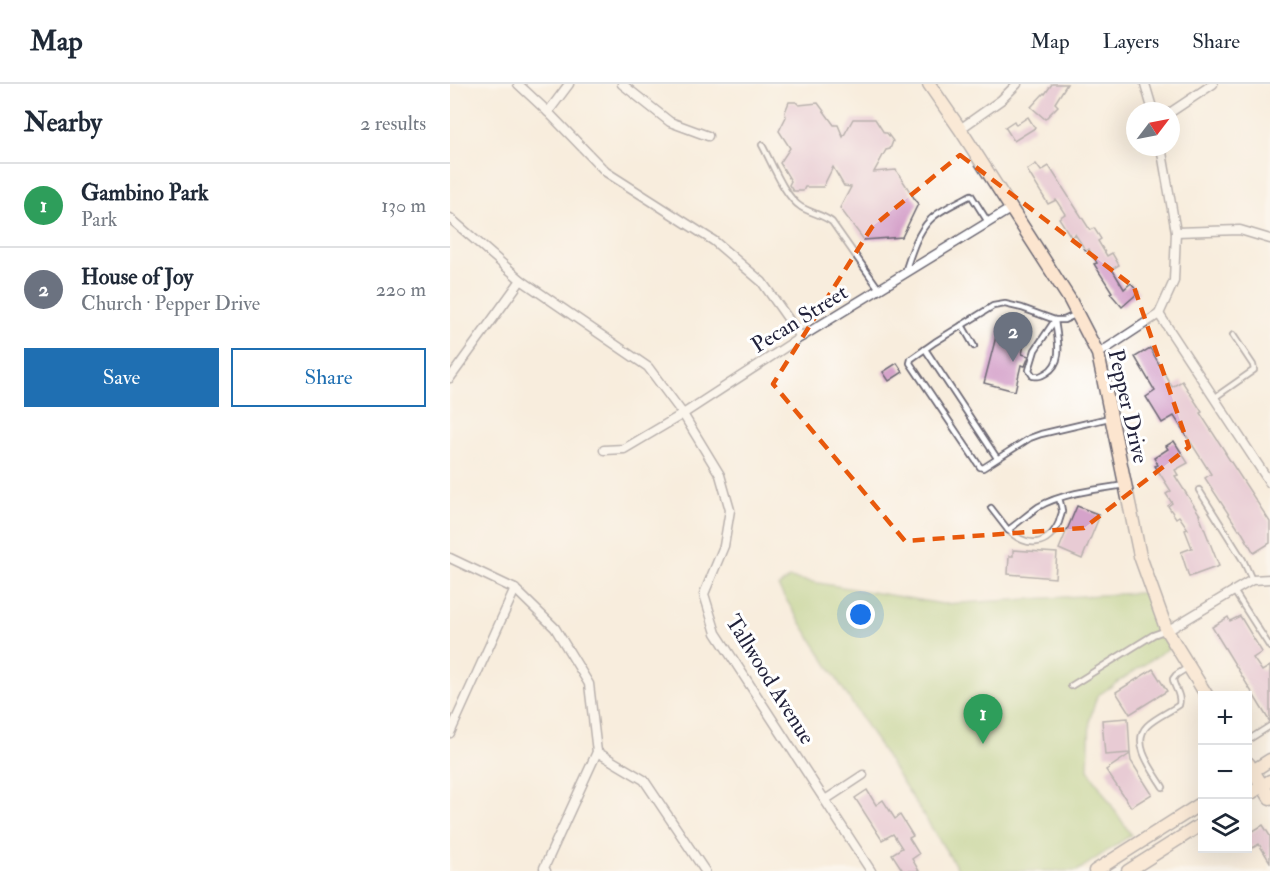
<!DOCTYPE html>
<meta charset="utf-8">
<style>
:root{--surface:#fff;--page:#f2f2f3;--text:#1f2937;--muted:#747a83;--line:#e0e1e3;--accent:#1f6fb2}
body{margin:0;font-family:"IM FELL Double Pica",serif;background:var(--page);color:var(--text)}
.controls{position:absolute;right:18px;bottom:18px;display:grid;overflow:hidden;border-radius:0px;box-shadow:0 6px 24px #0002}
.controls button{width:54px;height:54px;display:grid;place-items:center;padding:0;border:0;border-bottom:2px solid var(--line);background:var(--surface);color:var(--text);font:30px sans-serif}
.compass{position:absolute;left:676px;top:18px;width:54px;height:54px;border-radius:50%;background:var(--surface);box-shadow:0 6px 24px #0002;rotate:58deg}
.you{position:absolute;left:411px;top:531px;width:21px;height:21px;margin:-15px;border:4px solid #fff;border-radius:50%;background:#1a73e8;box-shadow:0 0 0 9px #1a73e833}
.badge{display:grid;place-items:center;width:39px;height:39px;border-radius:50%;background:var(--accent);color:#fff;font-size:20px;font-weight:700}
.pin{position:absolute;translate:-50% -50px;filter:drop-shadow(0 2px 3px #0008)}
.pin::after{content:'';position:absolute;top:32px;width:21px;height:18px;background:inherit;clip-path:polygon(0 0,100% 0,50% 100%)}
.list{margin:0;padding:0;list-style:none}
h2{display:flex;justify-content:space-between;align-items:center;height:78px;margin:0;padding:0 24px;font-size:26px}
h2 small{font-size:20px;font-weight:400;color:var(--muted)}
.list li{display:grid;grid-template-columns:39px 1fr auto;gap:18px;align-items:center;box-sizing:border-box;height:84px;padding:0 24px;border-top:2px solid var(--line)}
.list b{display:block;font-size:22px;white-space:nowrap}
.list p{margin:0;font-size:20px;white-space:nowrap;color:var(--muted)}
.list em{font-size:20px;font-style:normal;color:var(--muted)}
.actions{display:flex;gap:12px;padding:18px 24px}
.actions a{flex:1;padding:14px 0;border:2px solid var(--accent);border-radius:0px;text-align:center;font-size:21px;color:var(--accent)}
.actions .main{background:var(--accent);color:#fff}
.icon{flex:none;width:33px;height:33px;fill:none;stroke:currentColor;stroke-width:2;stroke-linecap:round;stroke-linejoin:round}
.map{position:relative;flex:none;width:820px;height:787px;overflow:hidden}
header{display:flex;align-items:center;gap:36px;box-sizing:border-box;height:84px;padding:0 30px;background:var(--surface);border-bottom:2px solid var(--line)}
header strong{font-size:28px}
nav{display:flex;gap:33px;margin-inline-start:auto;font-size:21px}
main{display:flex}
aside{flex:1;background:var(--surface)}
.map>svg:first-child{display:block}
</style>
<header>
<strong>Map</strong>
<nav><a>Map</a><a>Layers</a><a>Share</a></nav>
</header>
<main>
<aside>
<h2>Nearby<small>2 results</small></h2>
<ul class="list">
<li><span class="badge" style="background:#2e9e5b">1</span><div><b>Gambino Park</b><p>Park</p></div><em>130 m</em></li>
<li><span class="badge" style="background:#6b7280">2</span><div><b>House of Joy</b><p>Church · Pepper Drive</p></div><em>220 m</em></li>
</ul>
<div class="actions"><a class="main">Save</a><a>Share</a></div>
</aside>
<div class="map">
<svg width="820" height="787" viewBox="0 0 820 787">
<rect width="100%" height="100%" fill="#fff"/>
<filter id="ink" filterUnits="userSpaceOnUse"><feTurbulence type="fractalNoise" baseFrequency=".0167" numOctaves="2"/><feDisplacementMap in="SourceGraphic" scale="12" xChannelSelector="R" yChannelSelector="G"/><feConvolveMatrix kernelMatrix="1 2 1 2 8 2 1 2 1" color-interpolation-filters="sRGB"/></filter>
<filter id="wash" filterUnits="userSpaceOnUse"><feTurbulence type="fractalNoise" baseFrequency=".008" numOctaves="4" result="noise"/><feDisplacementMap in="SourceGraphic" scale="24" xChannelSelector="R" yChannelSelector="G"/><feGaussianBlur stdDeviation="1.35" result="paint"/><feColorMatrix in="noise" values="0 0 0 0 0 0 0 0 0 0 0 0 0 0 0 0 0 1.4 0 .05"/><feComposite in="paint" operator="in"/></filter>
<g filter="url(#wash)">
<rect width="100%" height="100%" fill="#f8eddd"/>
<path fill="#a4c872" stroke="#637556" stroke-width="1.5" d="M339,494L493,520L703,508L704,535L719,564L647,612L640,635L638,685L681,751L627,787H509L328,503Z"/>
<g id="blocks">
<g fill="#d5a3ca">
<path d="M602,0H617L605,19L608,22L595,35L581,23L594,9L595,10Z"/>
<path d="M339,18H346L349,21L368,19L384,41H388L393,53L403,35H425L434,49H437L443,57L440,65L436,66L424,88L446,86L468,120L452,153L414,156L390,124L401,103L394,102L383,83L373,103H355L353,107H343L339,101L341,97L330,79L340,64L329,47L336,33L335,28Z"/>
<path d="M578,33L585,44L564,57L555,43L564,37L566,41Z"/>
<path d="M586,80L591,87L599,82L640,146L644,144L651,155L648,157L657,172L662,169L669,181L662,185L674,205L681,199L689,208L672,223L660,209L662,208L644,180L647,179L639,165L636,167L625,150L621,153L609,134L615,130L606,116L598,120L577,86Z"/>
<path d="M549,241L577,248L572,270L579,272L575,282L571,281L565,307L534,299Z"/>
<path d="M700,264L722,303L732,297L752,328L750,329L776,369H775L820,438V459L804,469L790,445L789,446L755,394L761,390L724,332L712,339L696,313L705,307L685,273Z"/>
<path d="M447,279L453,288L439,297L433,288Z"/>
<path d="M724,357L738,379L725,386L728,391L725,392L750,431H749L769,482L739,493L731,468L742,464L735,446L738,445L729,432L726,434L718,422L722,419L716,410L721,407L705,382L708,381L704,374L718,365L716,362Z"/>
<path d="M627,422L650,431L632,475L609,465Z"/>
<path d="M563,466L607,469L605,494L558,490L559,472H563Z"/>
<path d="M790,532L812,568L803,574L812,587L820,582V638L762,543L778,533L780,537Z"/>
<path d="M703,585L717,607L680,630L666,608Z"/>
<path d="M678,634L680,669L655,671L652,636Z"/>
<path d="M680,670L681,677L702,710L681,723L656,686Z"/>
<path d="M417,706L426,721L433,716L445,735L450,731L463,752L459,754L469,770L462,775L469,787H453L442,770L452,764L443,750L432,756L405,714Z"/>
<path d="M813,741L820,752V778L809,760L801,765L798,759V750Z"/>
</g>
</g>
</g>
<g filter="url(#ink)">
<use href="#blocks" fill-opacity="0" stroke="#6d6974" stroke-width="1.5"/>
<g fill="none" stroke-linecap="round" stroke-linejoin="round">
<g stroke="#6d6974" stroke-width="8">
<g id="lane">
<path d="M312,61C322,79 334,112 351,123C361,129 373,131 382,138L429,205"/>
<path d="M455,188C461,170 467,149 480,136C489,126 509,118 521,111L538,138"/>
<path d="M627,230L614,236H605L572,224L555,220L543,222L485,258L461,275L460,279L530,383L533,384L580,354L591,350L659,334"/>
<path d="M605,236C607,254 615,278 596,289C591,292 589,293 583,292L579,286L585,266Z"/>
<path d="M512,241L524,262"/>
<path d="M475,265L547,374"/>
<path d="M764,314L804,286L803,281L783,251"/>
<path d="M749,406L793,476L802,496"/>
<path d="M609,414C610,418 612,424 612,428C612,429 609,437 609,438C598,463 577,464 558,446C568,439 578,430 588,423C612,409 648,405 675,401"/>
<path d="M541,424L558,446"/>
<path d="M784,507L820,563"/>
<path d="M621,602L703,551L714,547"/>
<path d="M798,656L820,642"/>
<path d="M713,703C704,688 680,659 697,642C705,634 719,628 729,621C732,611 724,604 723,595L726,591L737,584"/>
</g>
</g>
<g stroke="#6d6974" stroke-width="11">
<g id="street">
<path d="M68,0L98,28L156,88L264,157L312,198L351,253"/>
<path d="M172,0L220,38L258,52"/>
<path d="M695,0L703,27"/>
<path d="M98,28L119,0"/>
<path d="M721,28L763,0"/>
<path d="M510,45L551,16L567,0"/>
<path d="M0,134L71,196L198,283L233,330L270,391L280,426L274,462L254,510L266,549L421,787"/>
<path d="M726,148L790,146L820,155"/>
<path d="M709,230L820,399"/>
<path d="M648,270L709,230L724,197L726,148L711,63"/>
<path d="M0,294L71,196"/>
<path d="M154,366L174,365L233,330L351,253L560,125"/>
<path d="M0,474L65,505L105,544L139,600L147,668L94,784L96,787"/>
<path d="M717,547L802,496L820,495"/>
<path d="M0,649L65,505"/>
<path d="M147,668L194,696L255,787"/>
<path d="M375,716L413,691"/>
</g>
</g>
<g stroke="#6d6974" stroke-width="15">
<g id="secondary">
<path d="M479,0L510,45L620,216L648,270L690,472L717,547L757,612"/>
<path d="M798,679L820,714"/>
<path d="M798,690L820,676"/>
<path d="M798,711L820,697"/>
<path d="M645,787L752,719"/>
<path d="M678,787L752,740"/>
</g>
</g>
<use href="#lane" stroke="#fff" stroke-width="4.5"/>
<use href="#street" stroke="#fff" stroke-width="8"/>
<use href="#secondary" stroke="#fce5cf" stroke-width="12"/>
</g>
</g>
<path d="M0 0H820V787H0ZM510,71L684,203L739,363L634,444L455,457L323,300L422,143Z" fill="#f8eddd" fill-opacity=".55" fill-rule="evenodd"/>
<path fill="none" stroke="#e8590c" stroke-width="4.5" stroke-dasharray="12 8" stroke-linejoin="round" d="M510,71L684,203L739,363L634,444L455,457L323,300L422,143Z"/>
<g text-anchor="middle" stroke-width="6" stroke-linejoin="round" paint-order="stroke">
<g font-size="22" fill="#22223b" stroke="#fff">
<text transform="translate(349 234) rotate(-32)" y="8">Pecan Street</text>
<text transform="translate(679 322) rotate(77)" y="8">Pepper Drive</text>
<text transform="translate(321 595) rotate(58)" y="8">Tallwood Avenue</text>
</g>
</g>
</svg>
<div class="controls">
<button>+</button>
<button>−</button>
<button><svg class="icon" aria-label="layers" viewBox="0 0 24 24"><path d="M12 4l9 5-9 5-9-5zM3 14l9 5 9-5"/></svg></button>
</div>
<svg class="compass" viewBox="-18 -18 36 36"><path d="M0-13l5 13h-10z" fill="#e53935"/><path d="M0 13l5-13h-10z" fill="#747a83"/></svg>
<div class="you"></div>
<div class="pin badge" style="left:533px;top:660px;background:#2e9e5b">1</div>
<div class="pin badge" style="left:563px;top:278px;background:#6b7280">2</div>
</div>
</main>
